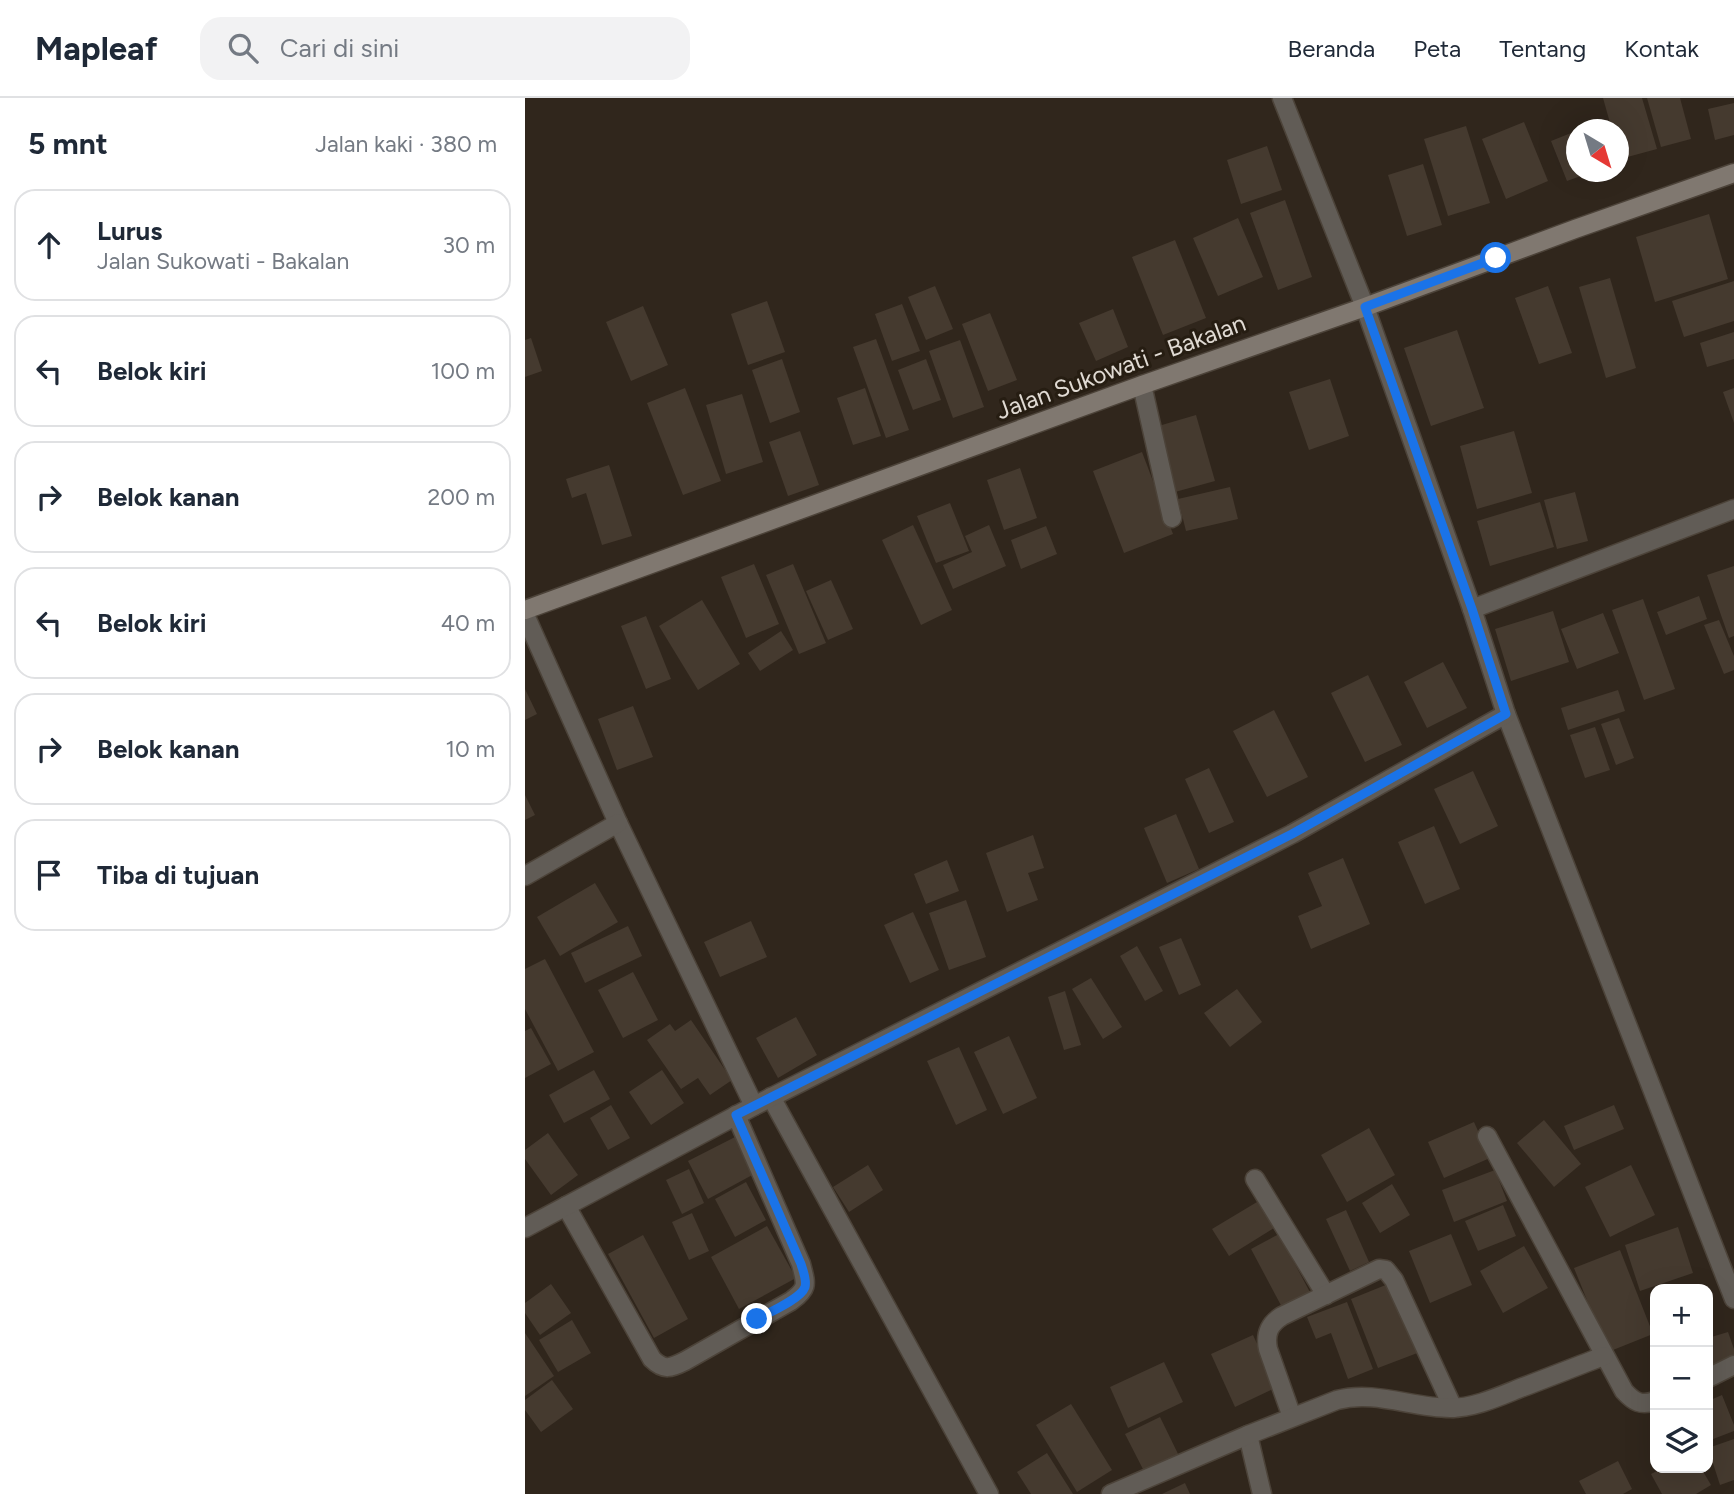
<!DOCTYPE html>
<html lang="id">
<meta charset="utf-8">
<style>
:root{--surface:#fff;--page:#f2f2f3;--text:#1f2937;--muted:#747a83;--line:#e0e1e3}
body{margin:0;font-family:Figtree,sans-serif;background:var(--page);color:var(--text)}
.controls{position:absolute;right:21px;bottom:21px;display:grid;overflow:hidden;border-radius:14px;box-shadow:0 7px 28px #0002}
.controls button{width:63px;height:63px;display:grid;place-items:center;padding:0;border:0;border-bottom:2px solid var(--line);background:var(--surface);color:var(--text);font:35px sans-serif}
.compass{position:absolute;left:1041px;top:21px;width:63px;height:63px;border-radius:50%;background:var(--surface);box-shadow:0 7px 28px #0002;rotate:142deg}
.stop{position:absolute;width:21px;height:21px;margin:-16px;border:5px solid #1a73e8;border-radius:50%;background:#fff}
.stop.end{background:#1a73e8;border-color:#fff;box-shadow:0 2px 7px #0008}
.list{margin:0;padding:0;list-style:none}
h2{display:flex;justify-content:space-between;align-items:center;height:91px;margin:0;padding:0 28px;font-size:30px}
h2 small{font-size:23px;font-weight:400;color:var(--muted)}
.list li{display:grid;grid-template-columns:46px 1fr auto;gap:21px;align-items:center;box-sizing:border-box;height:112px;margin:0 14px 14px;padding:0 14px;border:2px solid var(--line);border-radius:21px}
.list b{display:block;font-size:26px;white-space:nowrap}
.list p{margin:0;font-size:23px;white-space:nowrap;color:var(--muted)}
.list em{font-size:23px;font-style:normal;color:var(--muted)}
.icon{flex:none;width:38px;height:38px;fill:none;stroke:currentColor;stroke-width:2;stroke-linecap:round;stroke-linejoin:round}
.map{position:relative;flex:none;width:1209px;height:1396px;overflow:hidden}
header{display:flex;align-items:center;gap:42px;box-sizing:border-box;height:98px;padding:0 35px;background:var(--surface);border-bottom:2px solid var(--line)}
header strong{font-size:33px}
nav{display:flex;gap:38px;margin-inline-start:auto;font-size:24px}
.search{width:490px;height:63px;background:var(--page);display:flex;align-items:center;gap:18px;box-sizing:border-box;padding:0 24px;border-radius:21px;color:var(--muted);font-size:26px}
main{display:flex}
aside{flex:1;background:var(--surface)}
.map>svg:first-child{display:block}
</style>
<header>
<strong>Mapleaf</strong>
<div class="search"><svg class="icon" aria-label="search" viewBox="0 0 24 24"><circle cx="10" cy="10" r="6"/><path d="M15 15l6 6"/></svg>Cari di sini</div>
<nav><a>Beranda</a><a>Peta</a><a>Tentang</a><a>Kontak</a></nav>
</header>
<main>
<aside>
<h2>5 mnt<small>Jalan kaki · 380 m</small></h2>
<ul class="list">
<li><svg class="icon" aria-label="ahead" viewBox="0 0 24 24"><path d="M12 20V5M6 11l6-6 6 6"/></svg><div><b>Lurus</b><p>Jalan Sukowati - Bakalan</p></div><em>30 m</em></li>
<li><svg class="icon" aria-label="left" viewBox="0 0 24 24"><path d="M17 20v-9H6M10 6l-5 5 5 5"/></svg><div><b>Belok kiri</b></div><em>100 m</em></li>
<li><svg class="icon" aria-label="right" viewBox="0 0 24 24"><path d="M7 20v-9h11M14 6l5 5-5 5"/></svg><div><b>Belok kanan</b></div><em>200 m</em></li>
<li><svg class="icon" aria-label="left" viewBox="0 0 24 24"><path d="M17 20v-9H6M10 6l-5 5 5 5"/></svg><div><b>Belok kiri</b></div><em>40 m</em></li>
<li><svg class="icon" aria-label="right" viewBox="0 0 24 24"><path d="M7 20v-9h11M14 6l5 5-5 5"/></svg><div><b>Belok kanan</b></div><em>10 m</em></li>
<li><svg class="icon" aria-label="arrive" viewBox="0 0 24 24"><path d="M6 21V4h12l-3 4 3 4H6"/></svg><div><b>Tiba di tujuan</b></div></li>
</ul>
</aside>
<div class="map">
<svg width="1209" height="1396" viewBox="0 0 1209 1396">
<rect width="100%" height="100%" fill="#30261c"/>
<g fill="#453a2f">
<path d="M1078,0H1117L1132,51L1095,61L1094,55V32H1087Z"/>
<path d="M1122,0H1155L1166,41L1136,49Z"/>
<path d="M1209,5V37L1190,42L1183,11Z"/>
<path d="M999,24L1023,83L981,101L957,41Z"/>
<path d="M941,28L965,105L923,118L899,41Z"/>
<path d="M1051,33V74H1067L1042,83L1026,43Z"/>
<path d="M742,48L757,92L716,106L702,62Z"/>
<path d="M898,66L917,127L882,138L863,77Z"/>
<path d="M760,102L787,179L753,192L725,115Z"/>
<path d="M1184,116L1203,181L1130,204L1111,139Z"/>
<path d="M713,120L738,179L693,198L668,140Z"/>
<path d="M650,142L681,220L638,237L607,159Z"/>
<path d="M1085,180L1111,270L1081,280L1054,189Z"/>
<path d="M1209,183V223L1159,239L1147,203Z"/>
<path d="M410,188L428,231L401,242L383,199Z"/>
<path d="M1023,188L1047,255L1014,266L990,200Z"/>
<path d="M242,203L260,254L223,267L206,216Z"/>
<path d="M377,206L395,253L367,263L350,216Z"/>
<path d="M118,208L143,267L106,283L81,224Z"/>
<path d="M588,211L603,249L571,263L554,225Z"/>
<path d="M465,215L492,282L463,293L437,226Z"/>
<path d="M932,232L959,310L906,328L879,250Z"/>
<path d="M1209,234V261L1182,269L1175,245Z"/>
<path d="M6,240L17,273L0,279V242Z"/>
<path d="M351,241L384,332L361,340L328,249Z"/>
<path d="M435,242L459,309L428,320L404,253Z"/>
<path d="M257,261L275,314L245,325L227,272Z"/>
<path d="M401,261L416,302L388,312L373,272Z"/>
<path d="M805,281L824,338L784,352L764,294Z"/>
<path d="M160,290L196,383L158,397L122,305Z"/>
<path d="M340,290L356,338L328,347L312,300Z"/>
<path d="M1209,290V325L1198,294Z"/>
<path d="M217,296L238,364L201,376L181,307Z"/>
<path d="M671,317L690,383L650,394L630,329Z"/>
<path d="M275,333L294,387L263,398L244,344Z"/>
<path d="M989,333L1007,395L952,411L935,348Z"/>
<path d="M617,354L648,436L599,455L568,373Z"/>
<path d="M84,367L107,438L77,447L61,395L47,400L41,381Z"/>
<path d="M495,370L512,420L479,432L462,382Z"/>
<path d="M705,389L713,421L661,433L653,401Z"/>
<path d="M1050,394L1063,443L1032,451L1019,402Z"/>
<path d="M1015,404L1029,449L965,468L952,423Z"/>
<path d="M425,405L444,453L411,465L392,418Z"/>
<path d="M388,427L427,512L396,527L357,442Z"/>
<path d="M464,427L481,468L428,491L418,467L447,454L440,438Z"/>
<path d="M521,428L532,456L496,471L486,442Z"/>
<path d="M229,466L254,526L221,540L196,479Z"/>
<path d="M268,466L301,545L274,556L241,477Z"/>
<path d="M1209,468V538L1204,540L1182,477Z"/>
<path d="M306,482L328,531L303,542L281,493Z"/>
<path d="M1174,498L1182,521L1141,537L1132,514Z"/>
<path d="M1118,501L1150,591L1119,602L1087,512Z"/>
<path d="M177,502L215,566L173,592L134,528Z"/>
<path d="M1028,513L1044,564L986,583L970,531Z"/>
<path d="M1078,515L1094,555L1052,571L1036,531Z"/>
<path d="M121,518L146,581L121,591L96,528Z"/>
<path d="M1194,522L1209,558V572L1199,576L1179,527Z"/>
<path d="M256,533L268,552L235,573L223,555Z"/>
<path d="M918,564L942,610L902,630L879,584Z"/>
<path d="M843,577L877,647L840,664L806,595Z"/>
<path d="M0,591L12,616L0,622Z"/>
<path d="M1093,592L1100,613L1043,632L1036,610Z"/>
<path d="M108,608L128,659L92,672L73,621Z"/>
<path d="M749,612L783,679L742,699L708,633Z"/>
<path d="M1094,620L1109,660L1091,667L1076,626Z"/>
<path d="M1070,629L1085,672L1060,680L1045,637Z"/>
<path d="M684,670L709,724L684,735L660,681Z"/>
<path d="M948,673L973,728L935,746L909,691Z"/>
<path d="M0,697L10,717L0,722Z"/>
<path d="M651,716L674,771L642,785L619,730Z"/>
<path d="M909,728L935,791L900,806L873,744Z"/>
<path d="M508,737L519,770L503,775L513,802L482,814L461,755Z"/>
<path d="M818,760L845,826L786,851L773,818L797,808L783,775Z"/>
<path d="M422,762L434,793L401,806L389,776Z"/>
<path d="M70,785L93,824L35,858L12,819Z"/>
<path d="M441,802L461,859L424,872L404,815Z"/>
<path d="M388,814L414,872L385,885L359,827Z"/>
<path d="M226,823L242,859L195,879L179,844Z"/>
<path d="M103,828L117,858L60,885L46,855Z"/>
<path d="M656,840L676,887L654,897L634,849Z"/>
<path d="M612,848L638,893L620,903L595,858Z"/>
<path d="M20,861L69,954L33,973L0,911V871Z"/>
<path d="M108,874L133,922L98,940L73,892Z"/>
<path d="M566,880L597,929L578,941L547,891Z"/>
<path d="M712,891L737,924L705,949L679,915Z"/>
<path d="M540,893L556,947L539,952L523,899Z"/>
<path d="M271,919L292,957L253,980L231,940Z"/>
<path d="M166,922L207,982L185,997L173,980L156,991L122,942L145,926L150,933Z"/>
<path d="M6,930L26,966L0,980V933Z"/>
<path d="M484,938L512,1000L478,1016L449,954Z"/>
<path d="M434,949L462,1012L431,1027L402,963Z"/>
<path d="M69,972L85,1001L39,1025L24,997Z"/>
<path d="M137,972L159,1005L126,1027L104,994Z"/>
<path d="M86,1007L105,1040L83,1052L65,1020Z"/>
<path d="M1089,1007L1099,1031L1049,1052L1039,1028Z"/>
<path d="M1019,1022L1056,1066L1029,1089L992,1045Z"/>
<path d="M949,1024L965,1060L919,1080L903,1044Z"/>
<path d="M844,1030L870,1077L822,1104L796,1057Z"/>
<path d="M23,1035L53,1077L26,1097L0,1061V1052Z"/>
<path d="M212,1038L231,1075L183,1101L163,1063Z"/>
<path d="M343,1067L358,1092L324,1114L308,1089Z"/>
<path d="M1106,1067L1130,1117L1085,1139L1060,1089Z"/>
<path d="M164,1071L179,1105L157,1116L141,1082Z"/>
<path d="M970,1072L982,1103L929,1124L917,1092Z"/>
<path d="M221,1084L241,1122L210,1139L190,1101Z"/>
<path d="M867,1086L885,1117L855,1135L837,1105Z"/>
<path d="M732,1104L749,1130L704,1158L687,1131Z"/>
<path d="M978,1107L991,1138L953,1153L940,1123Z"/>
<path d="M821,1112L844,1164L825,1173L801,1121Z"/>
<path d="M167,1115L184,1153L164,1162L147,1124Z"/>
<path d="M242,1128L271,1180L214,1211L186,1159Z"/>
<path d="M1153,1129L1168,1175L1115,1193L1100,1147Z"/>
<path d="M754,1136L787,1198L759,1213L726,1151Z"/>
<path d="M926,1136L947,1187L905,1205L884,1153Z"/>
<path d="M118,1137L163,1221L129,1240L83,1156Z"/>
<path d="M999,1148L1023,1190L978,1215L955,1173Z"/>
<path d="M1095,1152L1128,1236L1083,1254L1049,1170Z"/>
<path d="M868,1184L895,1254L853,1270L826,1201Z"/>
<path d="M26,1186L46,1215L15,1237L0,1215V1205Z"/>
<path d="M822,1204L848,1271L823,1281L806,1235L791,1241L782,1219Z"/>
<path d="M47,1222L66,1255L33,1274L14,1242Z"/>
<path d="M1203,1234L1209,1251V1266L1183,1274V1240Z"/>
<path d="M0,1235L29,1278L0,1298Z"/>
<path d="M728,1237L752,1289L710,1309L686,1256Z"/>
<path d="M639,1264L658,1304L603,1330L585,1289Z"/>
<path d="M27,1282L48,1311L16,1334L0,1312V1302Z"/>
<path d="M1197,1297L1209,1327V1333L1183,1343V1303Z"/>
<path d="M546,1306L587,1372L552,1394L511,1327Z"/>
<path d="M635,1319L656,1362L622,1379L600,1336Z"/>
<path d="M1209,1341V1382L1195,1387L1183,1350Z"/>
<path d="M522,1355L548,1396H506L492,1374Z"/>
<path d="M1093,1363L1107,1391L1098,1396H1061L1054,1383Z"/>
<path d="M1138,1370H1176L1186,1387L1171,1396H1137L1126,1376Z"/>
<path d="M660,1385L665,1396H637Z"/>
</g>
<g fill="none" stroke-linecap="round" stroke-linejoin="round">
<g stroke="#4c4339" stroke-width="21">
<g id="street">
<path d="M757,0L840,209L947,511L981,616L1209,1201"/>
<path d="M617,287L647,420"/>
<path d="M947,511L1209,411"/>
<path d="M0,517L93,725L229,1008"/>
<path d="M0,778L93,725"/>
<path d="M246,999L464,1396"/>
<path d="M962,1038L1099,1293C1109,1304 1116,1308 1130,1303"/>
<path d="M730,1081L801,1197"/>
<path d="M41,1108L127,1261C139,1273 146,1270 160,1263L266,1203C284,1190 281,1186 276,1166L211,1017"/>
<path d="M0,1130L229,1008L767,736L981,616"/>
<path d="M1183,1280L1209,1267"/>
<path d="M767,1319L743,1251C740,1236 744,1226 757,1218L854,1171L861,1172L869,1182L928,1310"/>
<path d="M723,1337L737,1396"/>
<path d="M586,1396L723,1337L812,1302C850,1292 887,1310 925,1310C950,1310 975,1298 998,1289C1025,1279 1052,1268 1079,1258"/>
</g>
</g>
<g stroke="#4c4339" stroke-width="21">
<path id="secondary" d="M0,512L617,287L840,209L1050,131L1209,75"/>
</g>
<use href="#street" stroke="#615c56" stroke-width="18"/>
<use href="#secondary" stroke="#807870" stroke-width="18"/>
</g>
<g fill="none" stroke-linecap="round" stroke-linejoin="round">
<path stroke="#1a73e8" stroke-width="9" d="M232,1221C243,1215 276,1201 280,1189C282,1182 278,1173 276,1166L211,1017L767,736L981,616L947,511L840,209L971,160"/>
</g>
<g text-anchor="middle" stroke-width="6" stroke-linejoin="round" paint-order="stroke">
<g font-size="24" fill="#e0dad3" stroke="#261d12">
<text transform="translate(596 269) rotate(-20)" y="8">Jalan Sukowati - Bakalan</text>
</g>
</g>
</svg>
<div class="controls">
<button>+</button>
<button>−</button>
<button><svg class="icon" aria-label="layers" viewBox="0 0 24 24"><path d="M12 4l9 5-9 5-9-5zM3 14l9 5 9-5"/></svg></button>
</div>
<svg class="compass" viewBox="-18 -18 36 36"><path d="M0-13l5 13h-10z" fill="#e53935"/><path d="M0 13l5-13h-10z" fill="#747a83"/></svg>
<div class="stop" style="left:971px;top:160px"></div>
<div class="stop end" style="left:232px;top:1221px"></div>
</div>
</main>
